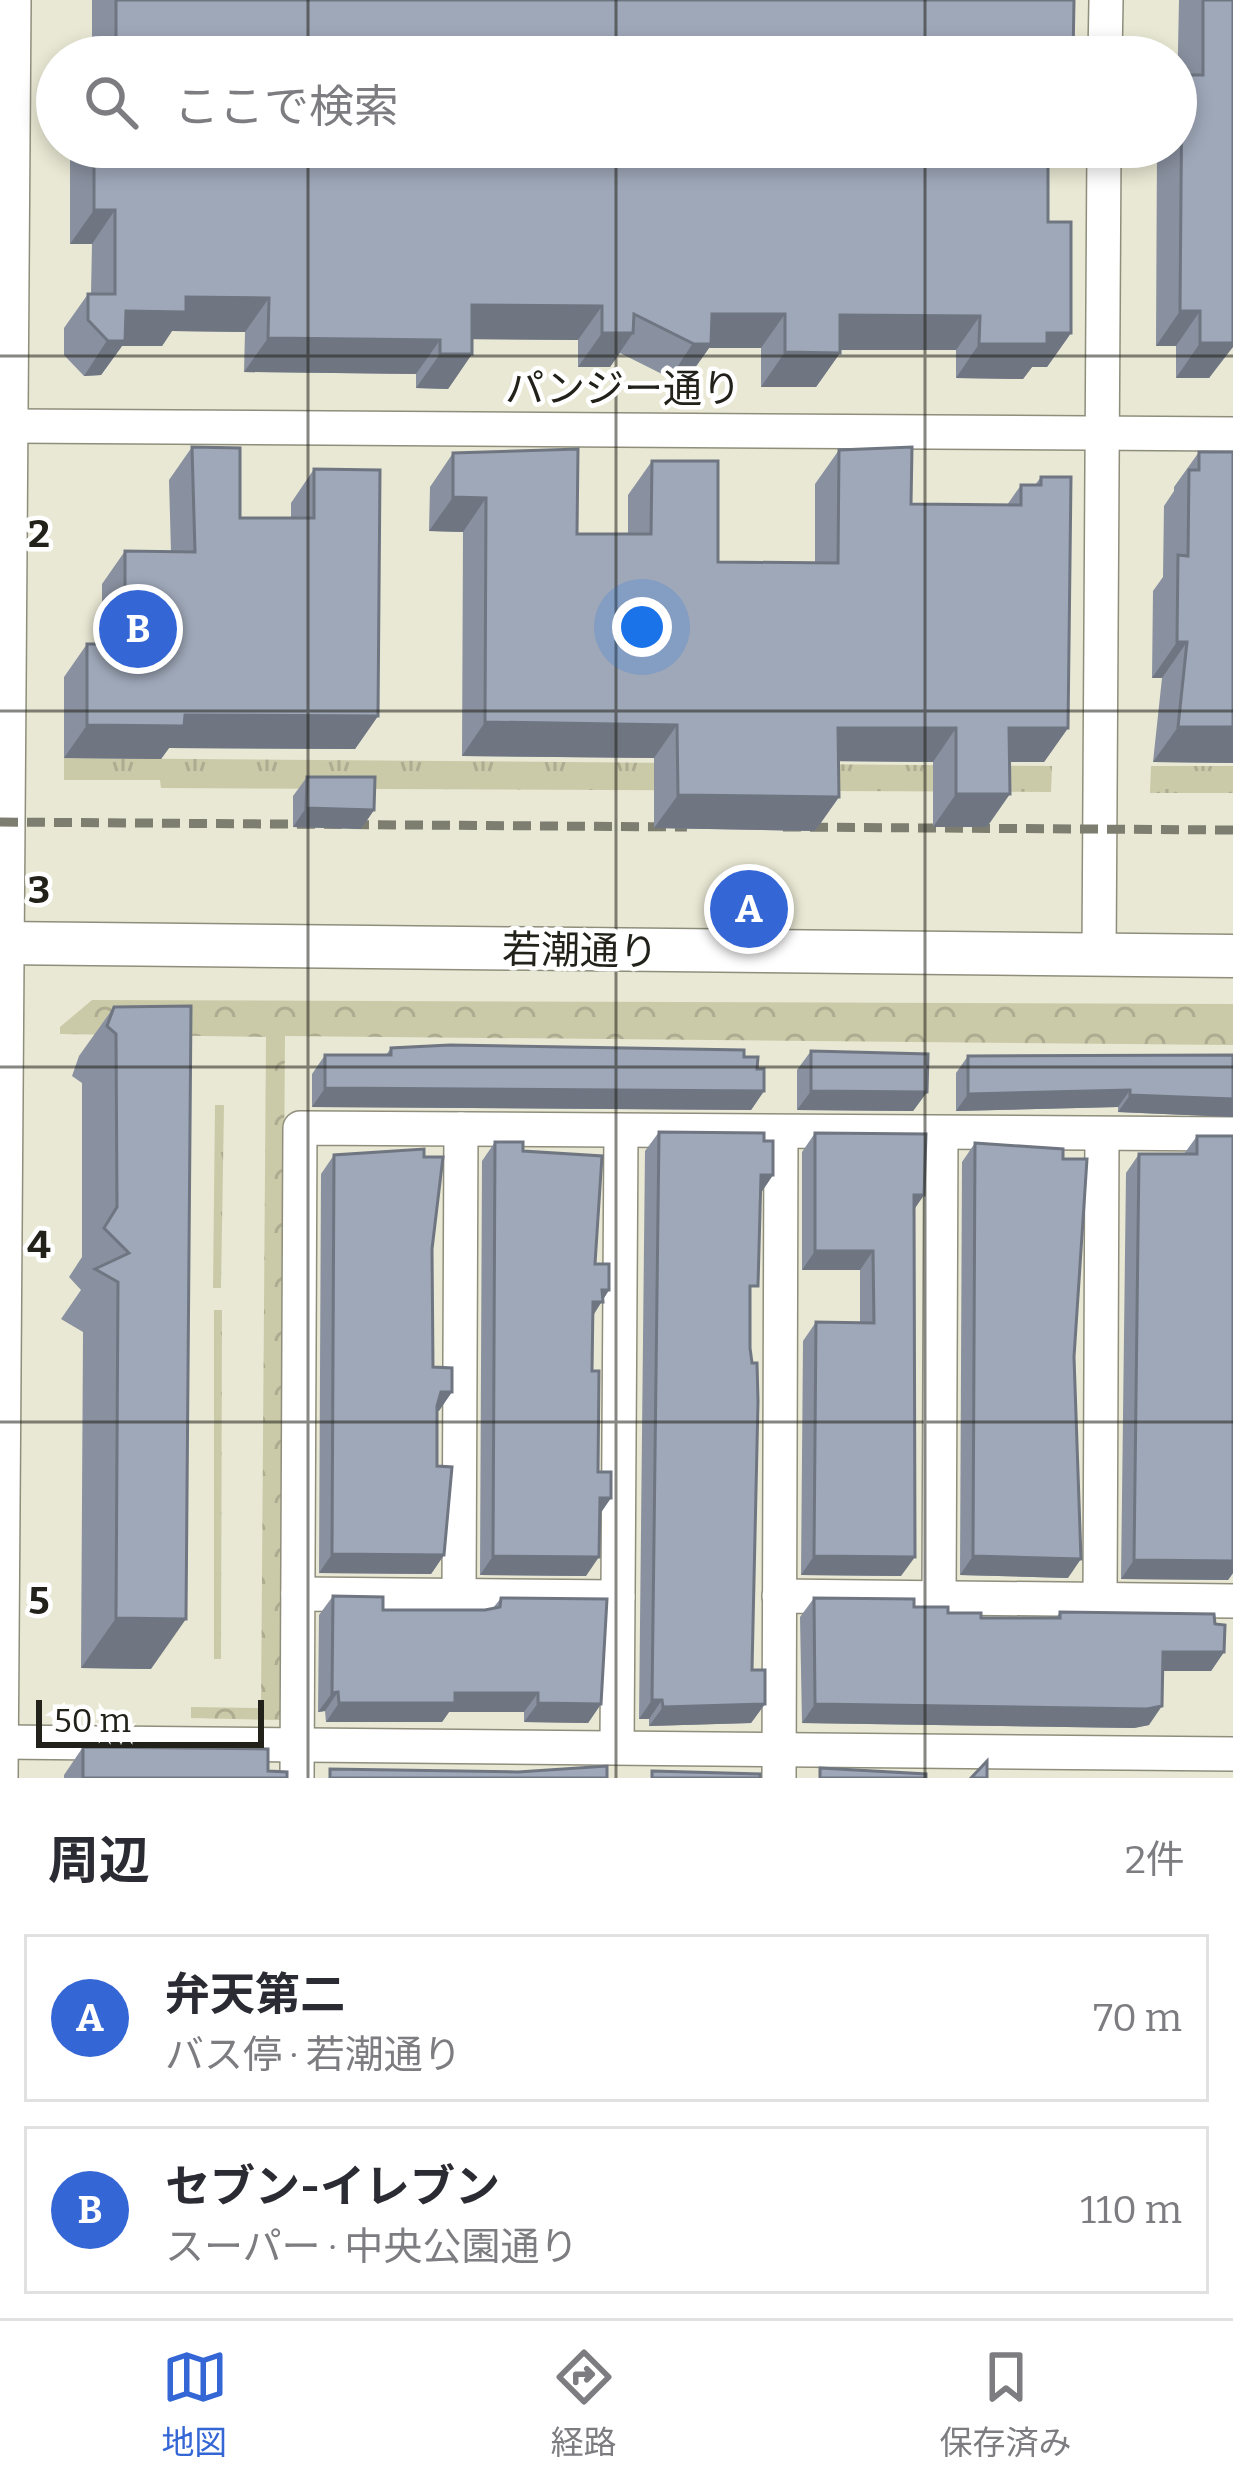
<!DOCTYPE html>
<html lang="ja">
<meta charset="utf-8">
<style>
:root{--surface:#fff;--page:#f7f7f7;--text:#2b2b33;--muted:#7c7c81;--line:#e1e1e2;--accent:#3466d5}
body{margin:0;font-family:Bitter,"Noto Sans JP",serif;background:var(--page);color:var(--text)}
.scale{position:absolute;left:36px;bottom:30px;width:228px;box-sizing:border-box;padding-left:12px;border:6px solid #22221b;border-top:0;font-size:33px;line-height:42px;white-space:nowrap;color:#22221b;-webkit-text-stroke:9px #fff;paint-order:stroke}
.you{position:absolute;left:642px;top:627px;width:42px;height:42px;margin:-30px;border:9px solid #fff;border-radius:50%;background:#1a73e8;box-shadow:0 0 0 18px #1a73e833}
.badge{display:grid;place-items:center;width:78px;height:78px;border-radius:50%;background:var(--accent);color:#fff;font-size:39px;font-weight:700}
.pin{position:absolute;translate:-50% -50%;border:6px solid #fff;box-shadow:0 3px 12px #0006}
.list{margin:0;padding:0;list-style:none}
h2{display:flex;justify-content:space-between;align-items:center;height:156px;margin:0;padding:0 48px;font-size:51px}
h2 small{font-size:39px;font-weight:400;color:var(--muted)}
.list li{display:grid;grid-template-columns:78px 1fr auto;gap:36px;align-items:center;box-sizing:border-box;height:168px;margin:0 24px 24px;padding:0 24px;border:3px solid var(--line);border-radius:0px}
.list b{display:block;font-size:45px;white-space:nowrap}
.list p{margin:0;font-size:39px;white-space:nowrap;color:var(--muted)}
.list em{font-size:39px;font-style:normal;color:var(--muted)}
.icon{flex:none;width:66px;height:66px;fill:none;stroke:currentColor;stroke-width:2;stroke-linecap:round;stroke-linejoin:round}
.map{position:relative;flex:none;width:1233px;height:1778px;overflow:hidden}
.search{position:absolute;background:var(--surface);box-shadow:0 6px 18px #0003;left:36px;right:36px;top:36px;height:132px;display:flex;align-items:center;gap:30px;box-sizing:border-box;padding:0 42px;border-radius:66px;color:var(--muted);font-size:45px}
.sheet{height:540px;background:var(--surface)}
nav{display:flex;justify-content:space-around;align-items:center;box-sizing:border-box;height:168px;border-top:3px solid var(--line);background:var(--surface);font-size:33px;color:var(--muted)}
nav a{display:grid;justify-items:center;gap:6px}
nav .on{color:var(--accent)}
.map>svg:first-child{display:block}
</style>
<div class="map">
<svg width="1233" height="1778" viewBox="0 0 1233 1778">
<defs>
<pattern id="grass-tufts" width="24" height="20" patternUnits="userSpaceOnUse" patternTransform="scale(3)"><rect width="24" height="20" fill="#cac9a8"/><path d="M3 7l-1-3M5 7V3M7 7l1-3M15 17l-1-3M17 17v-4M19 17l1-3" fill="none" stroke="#adac90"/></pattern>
<pattern id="forest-crowns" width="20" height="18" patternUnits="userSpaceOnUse" patternTransform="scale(3)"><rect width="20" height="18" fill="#cac9a8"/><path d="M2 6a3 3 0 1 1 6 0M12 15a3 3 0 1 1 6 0" fill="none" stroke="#adac90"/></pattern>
</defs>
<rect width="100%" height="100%" fill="#e9e8d4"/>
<g fill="url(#grass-tufts)">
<path d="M64,758L1052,766L1051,792L161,788L160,780H64Z"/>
<path d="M1151,766H1233V793H1150Z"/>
<path d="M215,1105H224L221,1288H213Z"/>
<path d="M214,1310H222L221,1659H214Z"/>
</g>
<path fill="url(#forest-crowns)" d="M92,1000L1233,1004V1045L285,1036L280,1720L191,1718V1707L261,1708L266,1037L60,1034V1027Z"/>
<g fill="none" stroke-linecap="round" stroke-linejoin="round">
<g stroke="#8f8e7c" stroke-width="36">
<g id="minor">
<path d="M1105,57L1106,0"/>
<path d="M12,426L1233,434"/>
<path d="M1099,956L1104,147"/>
<path d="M298,1594L618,1597"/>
<path d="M459,1595L461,1129"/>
<path d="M779,1596L1233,1601"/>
<path d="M939,1601L941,1133"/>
<path d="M1100,1601L1102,1134"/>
<path d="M2,1742L1233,1754"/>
<path d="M617,1747L621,1133"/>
<path d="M1,1778L14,0"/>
<path d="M297,1778L300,1128L1233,1134"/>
<path d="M779,1778L781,1133"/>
</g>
</g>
<g stroke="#8f8e7c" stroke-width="45">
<path id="major" d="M0,943L1233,956"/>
</g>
<use href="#minor" stroke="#fff" stroke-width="33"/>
<use href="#major" stroke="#fff" stroke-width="42"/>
<g stroke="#7d7d70" stroke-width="9" stroke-dasharray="18 9" stroke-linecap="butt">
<path d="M0,822L687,827"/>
<path d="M783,827L1233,830"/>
</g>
</g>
<g fill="#89909f">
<path d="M92,0H1074L1073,57H92Z"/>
<path d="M1179,0H1233L1231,347L1209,378H1176V346H1156L1157,147H1176Z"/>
<path d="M70,147H1049L1048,222L1071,333L1047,367H1032L1023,379L956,378V350H840V353L816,387H761V348H709L687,379L670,378L620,353L610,367H578V340L472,339V354L448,389L416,388V374L244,372L245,332L172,331L162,346H122L101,375L84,376L64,355V328L88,294H91L92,244H70Z"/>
<path d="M192,447L240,518H291V503L314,469L378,716L355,749L169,748L161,759L64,758V677L87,644H102V584L125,551L171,552L169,480Z"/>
<path d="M839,450L911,504L1007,505L1021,485H1035L1041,477L1068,728L1044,762H1010L987,827H933V762L838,761L839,797L815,831L654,828V758L462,756L463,532L429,531L430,487L453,453L577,534H628V495L652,461L718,562H815V484Z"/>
<path d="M1199,452H1233V763L1153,762L1162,678H1152L1153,591L1163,577L1164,506L1174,491V487Z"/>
<path d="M307,777L374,810L361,829L293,827V796Z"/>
<path d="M114,1007L151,1669L81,1668L83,1332L61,1319L81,1290L69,1277L82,1257V1083L72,1076L79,1056Z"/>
<path d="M391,1048L744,1057L757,1069L764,1091L751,1110L312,1107V1074L325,1055H386Z"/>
<path d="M811,1051L927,1092L913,1111L797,1110V1070Z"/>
<path d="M1233,1055V1117L1118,1112V1107L956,1111V1073L968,1056Z"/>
<path d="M659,1132L764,1141L773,1175L761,1193L750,1298L752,1670L765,1704L751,1723L649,1726V1719H639L645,1151Z"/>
<path d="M815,1133L924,1195L914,1209L901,1576L801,1575L803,1341L816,1322L860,1323V1270H802V1152Z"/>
<path d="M1197,1136H1233V1573L1228,1580L1121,1579L1126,1173L1139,1154H1184Z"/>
<path d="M495,1142L523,1151L595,1264L609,1290L593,1316L592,1371L598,1472L611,1498L600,1513L586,1576L480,1575L482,1161Z"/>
<path d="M975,1143L1074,1357L1068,1578L960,1575L962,1162Z"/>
<path d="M334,1155L432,1249L433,1367L452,1392L437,1411V1466L444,1555L431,1574L319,1573L321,1174Z"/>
<path d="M333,1596L383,1610H485L493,1608L501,1598L601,1704L588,1723L524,1722V1712H449L442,1722H326L325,1711L318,1712L319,1615Z"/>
<path d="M814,1598L914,1607L981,1618H1056L1060,1612L1215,1624L1224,1652L1211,1671H1163L1149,1725L1134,1728L802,1723L800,1617Z"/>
<path d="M83,1747L268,1771L287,1778H64V1775Z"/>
</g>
<g fill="#6f7682">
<path d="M94,210H115L92,244H70Z"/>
<path d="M186,297L269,298L245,332L172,331L162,346H122L101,375L84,376L126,311Z"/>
<path d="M472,305L602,306L578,340L448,339Z"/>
<path d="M1180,311H1200L1176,346H1156Z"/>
<path d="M1233,313V347L1209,378H1176L1200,343Z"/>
<path d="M712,314H785L761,348H709L687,379L670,378Z"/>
<path d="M840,315L980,316L956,350H816Z"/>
<path d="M602,333H633L610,367H578Z"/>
<path d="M1047,333H1071L1047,367H1032L1023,379L956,378L979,344Z"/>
<path d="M268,338L440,340L416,374L244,372Z"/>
<path d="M785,352L840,353L816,387H761Z"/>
<path d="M440,354H472L448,389L416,388Z"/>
<path d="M453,497L486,498L463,532L429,531Z"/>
<path d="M1177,642H1187L1162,678H1152Z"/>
<path d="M185,715L378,716L355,749L169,748L161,759L64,758L87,725Z"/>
<path d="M485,722L677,725L654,758L462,756Z"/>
<path d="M1178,727H1233V763L1153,762Z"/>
<path d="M838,728H956L933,762L815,761Z"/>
<path d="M1009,728H1068L1044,762H986Z"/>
<path d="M956,794H1010L987,827H933Z"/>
<path d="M678,795L839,797L815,831L654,828Z"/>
<path d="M306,808L374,810L361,829L293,827Z"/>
<path d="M325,1088L764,1091L751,1110L312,1107Z"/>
<path d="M1130,1090L1118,1107L956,1111L968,1094Z"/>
<path d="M811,1091L927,1092L913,1111L797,1110Z"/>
<path d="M1130,1095L1233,1099V1117L1118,1112Z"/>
<path d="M761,1175H773L760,1194Z"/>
<path d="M914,1195H924L911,1214Z"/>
<path d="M815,1251H873L860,1270H802Z"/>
<path d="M602,1290H609L589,1321H579Z"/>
<path d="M441,1392H452L439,1411H427Z"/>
<path d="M600,1498H611L598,1517Z"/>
<path d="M332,1554L444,1555L431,1574L319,1573Z"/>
<path d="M493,1556L599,1557L586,1576L480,1575Z"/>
<path d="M814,1556L915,1557L901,1576L801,1575Z"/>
<path d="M973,1556L1081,1559L1068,1578L960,1575Z"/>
<path d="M1134,1560L1233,1561V1573L1228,1580L1121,1579Z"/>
<path d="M116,1618L186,1619L151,1669L81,1668Z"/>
<path d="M1163,1652H1224L1211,1671H1150Z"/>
<path d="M338,1692L325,1711L318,1712L332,1693Z"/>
<path d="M455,1693H538L524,1712H449L442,1722H326L339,1703Z"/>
<path d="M652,1700H662L649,1719H639Z"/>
<path d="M538,1703L601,1704L588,1723L524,1722Z"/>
<path d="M765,1704L751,1723L649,1726L663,1707Z"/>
<path d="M815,1704L1162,1706L1149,1725L1134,1728L802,1723Z"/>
</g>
<g fill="#9fa8b9" stroke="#6f7682" stroke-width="3">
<path d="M116,0H1074L1073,57H116Z"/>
<path d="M1203,0H1233V343H1200V311H1180L1182,75H1203Z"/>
<path d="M94,147H1048V222H1071V333H1047V344H979L980,316L840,315V353L785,352V314H712L711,344H694L634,314L633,333H602V306L472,305V354H440V340L268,338L269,298L186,297V312L126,311L125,341H108L88,320V294H115V210H94Z"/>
<path d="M192,447L240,448V518H314V469L380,470L378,716L185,715L184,726L87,725V644H125V551L195,552Z"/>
<path d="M912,447L911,504L1021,505V485H1041V477H1071L1068,728H1009L1010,794H956V728H838L839,797L678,795L677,725L485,722L486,498L453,497V453L578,449L577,534H651L652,461H718V562L838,563L839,450Z"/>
<path d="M1199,452H1233V727H1178L1187,642H1177L1178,555L1188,556L1189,470H1199Z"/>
<path d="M307,777H375L374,810L306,808Z"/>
<path d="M191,1006L186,1619L116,1618L118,1282L95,1269L129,1253L104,1228L117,1207L116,1034L107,1026L114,1007Z"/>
<path d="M450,1045L744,1050V1057H758L757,1069H764V1091L325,1088V1055H391V1048Z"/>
<path d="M811,1051L928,1054L927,1092L811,1091Z"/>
<path d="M1233,1055V1099L1130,1095V1090L968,1094V1056Z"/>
<path d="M659,1132L764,1133V1141H773V1175H761L758,1286H750V1348L752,1363H757L758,1401L752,1670H765V1704L663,1707L662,1700H652Z"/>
<path d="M815,1133L926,1134L924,1195H914L915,1557L814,1556L816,1322L874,1323L873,1251H815Z"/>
<path d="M1197,1136H1233V1561L1134,1560L1139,1154H1197Z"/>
<path d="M495,1142H523V1151L602,1156L595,1264H609V1290H602L603,1302H593L592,1371H599L598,1472H611V1498H600L599,1557L493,1556Z"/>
<path d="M975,1143L1063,1149V1159H1087L1074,1357L1081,1559L973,1556Z"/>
<path d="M424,1149V1157H443L432,1249L433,1367L452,1368V1392H441L437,1406V1466L452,1467L444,1555L332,1554L334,1155Z"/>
<path d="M333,1596L383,1597V1610H485L500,1607L501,1598L607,1599L601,1704L538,1703V1693H455V1703H339L338,1692L332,1693Z"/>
<path d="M814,1598L914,1599V1607H948V1613H981V1618H1060V1612L1214,1614L1215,1624L1225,1625L1224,1652H1163L1162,1706L1147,1709L815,1704Z"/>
<path d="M83,1747L268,1749V1771L287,1772V1778H83Z"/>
<path d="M987,1761V1778H971Z"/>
<path d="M607,1766V1778H330V1769L518,1772Z"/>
<path d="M820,1768L926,1774V1778H820Z"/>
<path d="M652,1771L760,1774V1778H652Z"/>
</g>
<path fill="none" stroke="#22221b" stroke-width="3" stroke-opacity="0.55" d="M308,0V57M616,0V57M925,0V57M308,147V1778M616,147V1778M925,147V1778M0,356H1233M0,711H1233M0,1067H1233M0,1422H1233"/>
<g text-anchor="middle" stroke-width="9" stroke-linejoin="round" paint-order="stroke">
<g font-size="39" fill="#22221b" stroke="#fff">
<text x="623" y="402">パンジー通り</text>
<text transform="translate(580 950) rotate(1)" y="14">若潮通り</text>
</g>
</g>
<g font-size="39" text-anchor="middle" font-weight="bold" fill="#22221b" stroke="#fff" stroke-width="9" stroke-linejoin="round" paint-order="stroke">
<text x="39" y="547">2</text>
<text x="39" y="903">3</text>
<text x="39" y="1258">4</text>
<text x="39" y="1614">5</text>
</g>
</svg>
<div class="scale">50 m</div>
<div class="you"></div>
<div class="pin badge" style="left:749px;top:909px">A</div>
<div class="pin badge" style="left:138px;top:629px">B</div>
<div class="search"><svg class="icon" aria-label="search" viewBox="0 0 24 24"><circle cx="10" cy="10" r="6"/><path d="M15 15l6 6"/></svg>ここで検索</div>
</div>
<section class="sheet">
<h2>周辺<small>2件</small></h2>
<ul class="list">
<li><span class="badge">A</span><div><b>弁天第二</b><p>バス停 · 若潮通り</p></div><em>70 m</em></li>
<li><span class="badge">B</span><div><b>セブン-イレブン</b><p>スーパー · 中央公園通り</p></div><em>110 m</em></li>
</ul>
</section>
<nav>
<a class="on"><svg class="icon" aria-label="map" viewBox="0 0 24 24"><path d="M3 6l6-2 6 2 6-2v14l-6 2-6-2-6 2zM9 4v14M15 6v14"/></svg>地図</a>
<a><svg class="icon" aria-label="directions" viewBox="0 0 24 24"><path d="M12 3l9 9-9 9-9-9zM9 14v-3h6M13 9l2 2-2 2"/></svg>経路</a>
<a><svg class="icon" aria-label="saved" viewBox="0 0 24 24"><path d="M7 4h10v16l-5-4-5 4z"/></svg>保存済み</a>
</nav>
